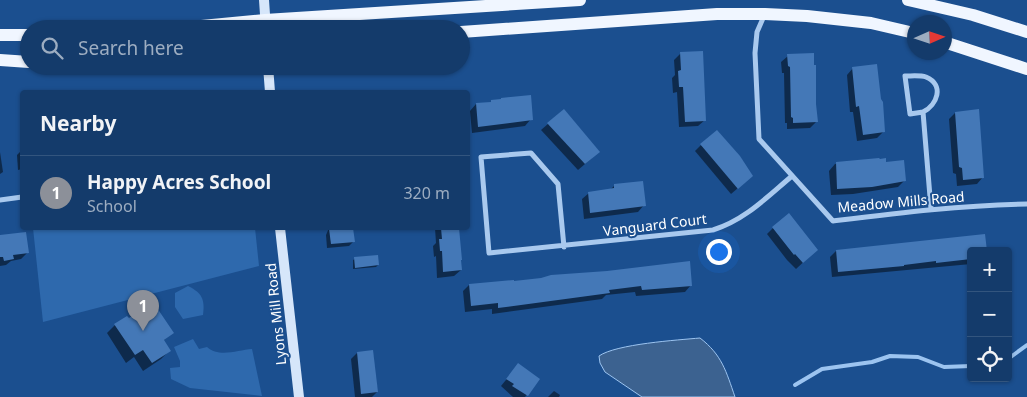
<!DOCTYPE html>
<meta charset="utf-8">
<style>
:root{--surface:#143b6b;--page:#1d4271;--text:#f1f3f6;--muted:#9dadc1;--line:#33557e;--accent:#8c9099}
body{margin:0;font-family:"Noto Sans",sans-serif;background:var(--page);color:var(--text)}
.controls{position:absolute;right:15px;bottom:15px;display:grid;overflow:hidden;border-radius:5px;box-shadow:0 1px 4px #0004}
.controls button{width:45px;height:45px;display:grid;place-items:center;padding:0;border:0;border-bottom:1px solid var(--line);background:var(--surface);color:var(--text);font:25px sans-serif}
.compass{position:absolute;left:907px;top:15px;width:45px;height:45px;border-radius:50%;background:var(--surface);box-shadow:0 1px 4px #0004;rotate:87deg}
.you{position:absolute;left:718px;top:251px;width:18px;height:18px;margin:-12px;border:4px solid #fff;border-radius:50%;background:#1a73e8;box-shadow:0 0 0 8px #1a73e833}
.badge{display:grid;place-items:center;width:32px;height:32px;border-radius:50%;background:var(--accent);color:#fff;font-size:16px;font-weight:700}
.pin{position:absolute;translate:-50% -41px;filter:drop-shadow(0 1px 2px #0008)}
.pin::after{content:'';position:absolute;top:26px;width:18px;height:15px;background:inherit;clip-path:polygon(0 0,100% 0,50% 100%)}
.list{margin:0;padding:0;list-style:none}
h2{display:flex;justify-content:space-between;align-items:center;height:65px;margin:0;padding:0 20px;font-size:21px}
h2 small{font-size:16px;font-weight:400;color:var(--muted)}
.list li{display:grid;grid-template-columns:32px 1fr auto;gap:15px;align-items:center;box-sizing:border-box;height:75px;padding:0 20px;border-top:1px solid var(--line)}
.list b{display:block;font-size:19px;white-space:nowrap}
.list p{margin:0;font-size:16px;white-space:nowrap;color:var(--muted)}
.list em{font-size:16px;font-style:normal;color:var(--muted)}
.icon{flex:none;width:28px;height:28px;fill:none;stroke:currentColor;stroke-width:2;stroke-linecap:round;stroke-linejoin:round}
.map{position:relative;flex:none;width:1027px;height:397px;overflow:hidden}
.search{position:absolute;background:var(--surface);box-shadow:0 1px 4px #0004;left:20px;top:20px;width:450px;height:55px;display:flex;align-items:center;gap:12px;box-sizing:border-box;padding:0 18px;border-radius:28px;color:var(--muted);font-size:19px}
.panel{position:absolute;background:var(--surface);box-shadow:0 1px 4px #0004;left:20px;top:90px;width:450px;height:140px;border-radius:5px}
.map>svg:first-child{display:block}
</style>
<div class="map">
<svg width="1027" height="397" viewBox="0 0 1027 397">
<rect width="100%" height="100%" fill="#1b4f8f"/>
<g fill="#2e69ad">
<path d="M33,228H255L259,266L43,322Z"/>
<path d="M188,286C202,293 205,299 203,315L183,319L175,307V293Z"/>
<path d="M193,339L199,349L207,347C219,358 238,350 252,349L262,396L190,388L171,379L170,368L180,367V361L174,347Z"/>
</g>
<path fill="#3c6290" stroke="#9cc4f0" d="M700,338C722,355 726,371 735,397H642L605,372L600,363L599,356C616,344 678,340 700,338Z"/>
<g fill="#0007">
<path d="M681,53L705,120L698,126L679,127L677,92L673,93L672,78L675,75L674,60Z"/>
<path d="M788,56L816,122L810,128L787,129V123H785L784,73H782L781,62Z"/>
<path d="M853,68L883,132L877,138L857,141L853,112H850L847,75Z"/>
<path d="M491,102L531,119L525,126L472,133L470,111L476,104H489Z"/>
<path d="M564,110L592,158L578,170L541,130Z"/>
<path d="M955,113L983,177L977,184L957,186L956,174L953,173L949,119Z"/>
<path d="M701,145L745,182L731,194L695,151Z"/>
<path d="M21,151H22V169L18,170L17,155Z"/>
<path d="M0,152L3,172L0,174Z"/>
<path d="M878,159L904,181L898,187L853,194L831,195L829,171L835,164Z"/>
<path d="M615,185L644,205L638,212L584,219L582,199L589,193L610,190Z"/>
<path d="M329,228H352L354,241L349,246L327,248L326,235Z"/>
<path d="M435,228H458L461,259L460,261L461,270L454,276L437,278L436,256L434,257L433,246L436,243Z"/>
<path d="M773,228L810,256L796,269L787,260L767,234Z"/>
<path d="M0,237L27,253L21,259L11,261L6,265L0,266Z"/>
<path d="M836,251H971V264L832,277L830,257Z"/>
<path d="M355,259L378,265L376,267L353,269V260Z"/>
<path d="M513,283L691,285L685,292L636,296L635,292L606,295L602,299L492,314V309L465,312L463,291L469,285Z"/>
<path d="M115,325L172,333L163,341L170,350L161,359L143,371L134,357L126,363L107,333Z"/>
<path d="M357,353L377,392L372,397H355L351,359Z"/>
<path d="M518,365L538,379L525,397H513L501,386Z"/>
<path d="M554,391L560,395L559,397H548Z"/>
</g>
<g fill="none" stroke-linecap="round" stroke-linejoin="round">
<g stroke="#9cc4f0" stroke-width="4">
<path d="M1008,359L1027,345"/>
<path d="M795,385L822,369L872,362L890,356L918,357L944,367L971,366"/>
</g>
</g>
<g fill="#4478b7">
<path d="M703,51L706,121L685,122L683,87H679L678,71L681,70L680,52Z"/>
<path d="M814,53V65H816V104L818,122L793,123V118L791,117L790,67L788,66L787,54Z"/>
<path d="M877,64L881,99L883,102L885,132L863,135L859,106L856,107L852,67Z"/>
<path d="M531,95L533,120L478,127L476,103L491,102V100L501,99V98Z"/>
<path d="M564,109L600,152L585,164L547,123Z"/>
<path d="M979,109L984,178L963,180L962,168L959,167L955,112Z"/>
<path d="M717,130L740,156L753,176L738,189L700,144Z"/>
<path d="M879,158L880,159L886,158V162L904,160L906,181L872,187L837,189L836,162Z"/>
<path d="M643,181L646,206L590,213L588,192L614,188V184Z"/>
<path d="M789,213L818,250L803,263L795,254L794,255L772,227Z"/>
<path d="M332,228H353L355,242L331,244L329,229Z"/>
<path d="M441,228H459L462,260H461L462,270L443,272L442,251H440L439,239H442Z"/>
<path d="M26,232L29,253L13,255L14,259L4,261L3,257H0V235Z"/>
<path d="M985,234L987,251H971V259L936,263V261L904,265V266L838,272L836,250Z"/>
<path d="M378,255L379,265L355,268L354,257Z"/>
<path d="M690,261L692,286L642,290L641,286L609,290L610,293L498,308V303L471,306L469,284L514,280V281L541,278L551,275L607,271Z"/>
<path d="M153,302L174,333L164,340L171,351L152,363L143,350L135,355L114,324L127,316L129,318Z"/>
<path d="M373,350L378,392L361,394L357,352Z"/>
<path d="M518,363L540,379L528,396L512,386L514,384L506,379Z"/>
</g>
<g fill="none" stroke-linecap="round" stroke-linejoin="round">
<g stroke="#a9c9ee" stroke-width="5">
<path d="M764,16L757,32L755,53L759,139L833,221C898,213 962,205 1027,204"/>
<path d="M923,112L910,114L905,76C912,76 920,75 926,77C945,85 937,105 923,112L931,209"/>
<path d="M0,200L22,197"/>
<path d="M564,247L558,184L531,153L481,157L489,253L713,230C745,220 767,197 792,176"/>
</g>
<g stroke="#d6e6fa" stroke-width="10">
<path d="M264,0L266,29"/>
<path d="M268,66L270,92"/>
<path d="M280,228L299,397"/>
</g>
<g stroke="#f0f6ff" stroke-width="12">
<path d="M908,0L973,15L1027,32"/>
<path d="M170,29L265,20L580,0"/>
<path d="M461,32L717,14H765L807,16L871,23L914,33"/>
<path d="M0,35H29"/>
<path d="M944,42L1027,69"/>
<path d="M0,60L29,62"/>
</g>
</g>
<g text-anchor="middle" stroke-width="4" stroke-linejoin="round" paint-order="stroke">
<g font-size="14" fill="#fff" stroke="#1b4f8f">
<text transform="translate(901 202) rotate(-5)" y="5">Meadow Mills Road</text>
<text transform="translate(655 225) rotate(-7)" y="5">Vanguard Court</text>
<text transform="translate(276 314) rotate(-96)" y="5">Lyons Mill Road</text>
</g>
</g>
</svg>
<div class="controls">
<button>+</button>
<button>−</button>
<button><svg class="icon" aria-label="locate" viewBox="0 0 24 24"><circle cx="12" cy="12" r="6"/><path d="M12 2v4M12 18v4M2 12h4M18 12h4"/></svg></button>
</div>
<svg class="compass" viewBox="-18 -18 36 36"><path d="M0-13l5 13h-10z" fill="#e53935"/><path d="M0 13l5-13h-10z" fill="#9dadc1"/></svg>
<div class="you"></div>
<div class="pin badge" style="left:143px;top:331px">1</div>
<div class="search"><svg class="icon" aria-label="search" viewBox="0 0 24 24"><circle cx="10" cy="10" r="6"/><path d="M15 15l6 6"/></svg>Search here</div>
<section class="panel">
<h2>Nearby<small></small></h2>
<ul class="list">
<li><span class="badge">1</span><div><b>Happy Acres School</b><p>School</p></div><em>320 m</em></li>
</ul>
</section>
</div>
